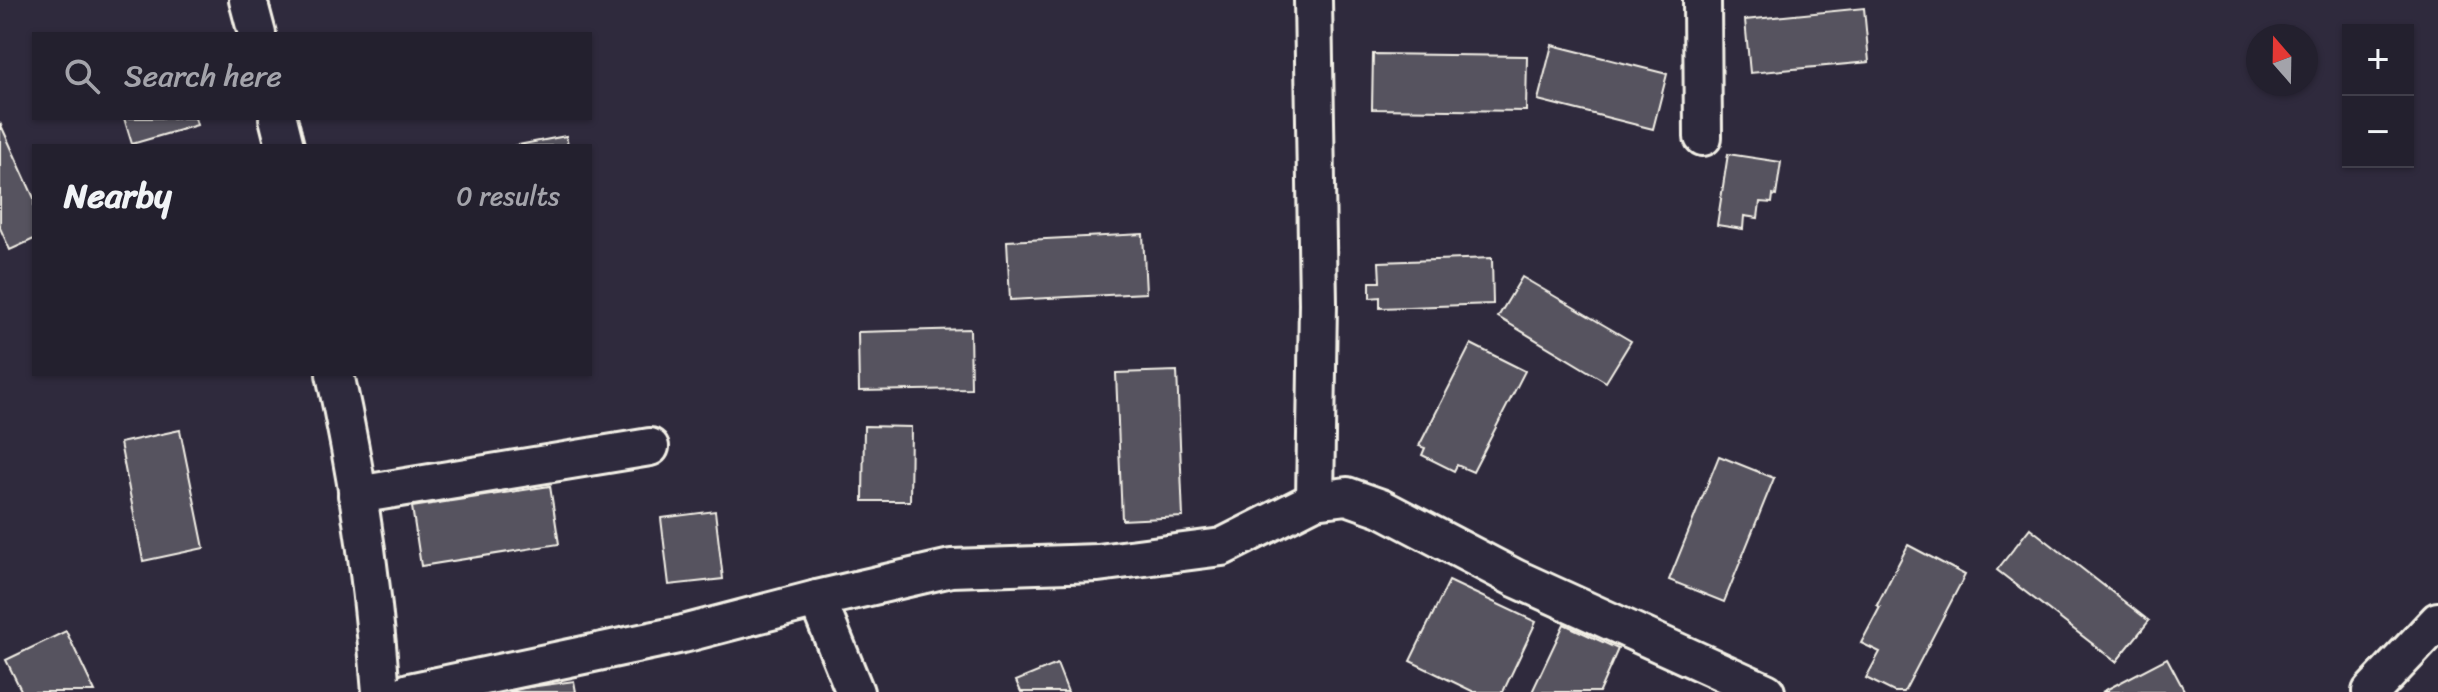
<!DOCTYPE html>
<meta charset="utf-8">
<style>
:root{--surface:#23202e;--page:#2f2d3a;--text:#f1f3f6;--muted:#a3a3aa;--line:#403e4a}
body{margin:0;font-family:Sriracha,sans-serif;background:var(--page);color:var(--text)}
.controls{position:absolute;right:24px;top:24px;display:grid;overflow:hidden;border-radius:0px;box-shadow:0 2px 6px #0004}
.controls button{width:72px;height:72px;display:grid;place-items:center;padding:0;border:0;border-bottom:2px solid var(--line);background:var(--surface);color:var(--text);font:40px sans-serif}
.compass{position:absolute;left:2246px;top:24px;width:72px;height:72px;border-radius:50%;background:var(--surface);box-shadow:0 2px 6px #0004;rotate:340deg}
.list{margin:0;padding:0;list-style:none}
h2{display:flex;justify-content:space-between;align-items:center;height:104px;margin:0;padding:0 32px;font-size:34px}
h2 small{font-size:26px;font-weight:400;color:var(--muted)}
.icon{flex:none;width:44px;height:44px;fill:none;stroke:currentColor;stroke-width:2;stroke-linecap:round;stroke-linejoin:round}
.map{position:relative;flex:none;width:2438px;height:692px;overflow:hidden}
.search{position:absolute;background:var(--surface);box-shadow:0 2px 6px #0004;left:32px;top:32px;width:560px;height:88px;display:flex;align-items:center;gap:20px;box-sizing:border-box;padding:0 28px;border-radius:0px;color:var(--muted);font-size:30px}
.panel{position:absolute;background:var(--surface);box-shadow:0 2px 6px #0004;left:32px;top:144px;width:560px;height:232px;border-radius:0px}
.map>svg:first-child{display:block}
</style>
<div class="map">
<svg width="2438" height="692" viewBox="0 0 2438 692">
<rect width="100%" height="100%" fill="#2f2a3d"/>
<filter id="ink" filterUnits="userSpaceOnUse"><feTurbulence type="fractalNoise" baseFrequency=".0125" numOctaves="2"/><feDisplacementMap in="SourceGraphic" scale="16" xChannelSelector="R" yChannelSelector="G"/><feConvolveMatrix kernelMatrix="1 2 1 2 8 2 1 2 1" color-interpolation-filters="sRGB"/></filter>
<g filter="url(#ink)">
<g fill="#56525f" stroke="#f4f1e8" stroke-width="2">
<path d="M1864,8L1869,62L1750,73L1745,20Z"/>
<path d="M1552,45L1667,74L1653,129L1538,100Z"/>
<path d="M1373,54L1527,56L1526,111L1372,109Z"/>
<path d="M124,118H195L197,125L132,144Z"/>
<path d="M0,123L34,198V239L10,250L0,228Z"/>
<path d="M566,136L568,146H513Z"/>
<path d="M1728,154L1781,162L1776,196L1773,195L1772,203L1760,202L1758,218L1744,216L1743,229L1717,225Z"/>
<path d="M1143,234L1146,293L1010,300L1007,241Z"/>
<path d="M1492,258L1493,304L1380,308V297L1370,298V282H1380L1379,262Z"/>
<path d="M1522,277L1631,341L1606,382L1498,317Z"/>
<path d="M970,329L971,389L859,391L858,332Z"/>
<path d="M1471,344L1525,371L1473,472L1457,465L1454,471L1422,455L1425,448L1419,446Z"/>
<path d="M1177,371L1183,517L1122,520L1116,373Z"/>
<path d="M864,426L911,427L910,501H863Z"/>
<path d="M180,430L204,548L143,561L120,443Z"/>
<path d="M1719,456L1774,478L1724,602L1669,580Z"/>
<path d="M550,486L559,544L421,566L412,507Z"/>
<path d="M715,511L723,579L669,585L661,518Z"/>
<path d="M2030,528L2149,621L2116,662L1997,570Z"/>
<path d="M1908,545L1965,575L1904,692H1894L1866,678L1880,652L1861,643L1880,607L1877,605Z"/>
<path d="M1449,581L1536,622L1503,692H1474L1410,661Z"/>
<path d="M1564,624L1618,649L1599,692H1532Z"/>
<path d="M66,631L95,692H22L6,660Z"/>
<path d="M2167,658L2185,692H2102Z"/>
<path d="M1057,664L1068,692H1021L1016,681Z"/>
<path d="M574,681L576,692H494Z"/>
</g>
<g fill="none" stroke-linecap="round" stroke-linejoin="round">
<g stroke="#f4f1e8" stroke-width="42">
<g id="minor">
<path d="M248,0L257,34"/>
<path d="M1313,0L1318,303L1315,500"/>
<path d="M1702,0L1703,137"/>
<path d="M278,118L285,146"/>
<path d="M335,374C358,478 373,586 381,692"/>
<path d="M357,495L650,447"/>
<path d="M817,599L855,692"/>
<path d="M409,692L683,634L817,599L951,568L1098,563L1222,547L1315,500L1347,496L1381,508L1515,578L1766,692"/>
<path d="M2371,692L2438,621"/>
</g>
</g>
<use href="#minor" stroke="#2f2a3d" stroke-width="36"/>
</g>
</g>
</svg>
<div class="controls">
<button>+</button>
<button>−</button>
</div>
<svg class="compass" viewBox="-18 -18 36 36"><path d="M0-13l5 13h-10z" fill="#e53935"/><path d="M0 13l5-13h-10z" fill="#a3a3aa"/></svg>
<div class="search"><svg class="icon" aria-label="search" viewBox="0 0 24 24"><circle cx="10" cy="10" r="6"/><path d="M15 15l6 6"/></svg>Search here</div>
<section class="panel">
<h2>Nearby<small>0 results</small></h2>
<ul class="list">
</ul>
</section>
</div>
